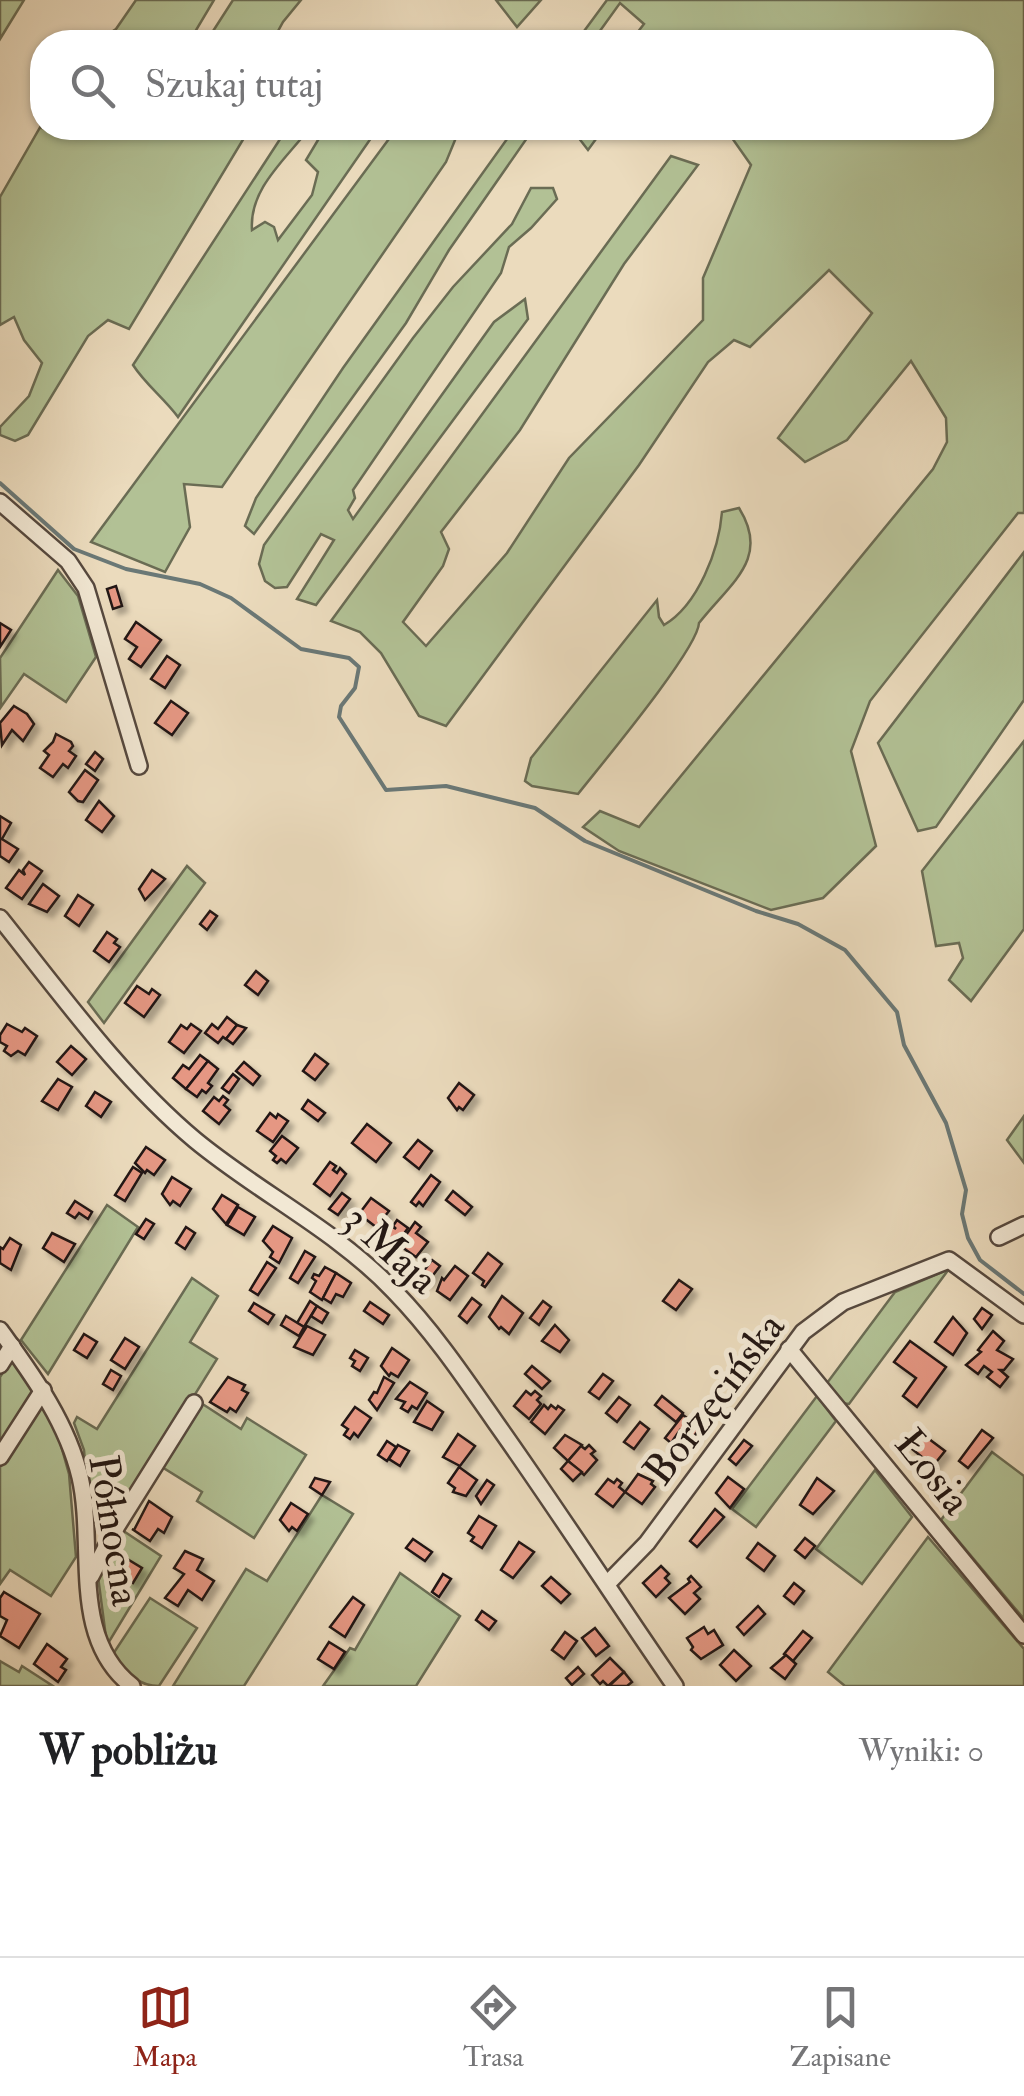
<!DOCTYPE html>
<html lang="pl">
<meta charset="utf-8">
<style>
:root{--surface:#fff;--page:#f6f6f6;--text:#202124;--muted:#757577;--line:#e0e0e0;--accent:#8f2418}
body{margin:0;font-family:"IM FELL Double Pica",serif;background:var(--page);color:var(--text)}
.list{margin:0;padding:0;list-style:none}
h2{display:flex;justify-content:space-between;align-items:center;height:130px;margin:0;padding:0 40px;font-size:42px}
h2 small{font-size:32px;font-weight:400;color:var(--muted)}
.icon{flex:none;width:55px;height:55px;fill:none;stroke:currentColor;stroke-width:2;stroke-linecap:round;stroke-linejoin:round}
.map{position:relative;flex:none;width:1024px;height:1686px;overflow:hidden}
.search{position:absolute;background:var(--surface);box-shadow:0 2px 8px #0004;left:30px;right:30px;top:30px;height:110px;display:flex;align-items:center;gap:25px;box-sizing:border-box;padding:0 35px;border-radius:40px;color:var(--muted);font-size:38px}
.sheet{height:270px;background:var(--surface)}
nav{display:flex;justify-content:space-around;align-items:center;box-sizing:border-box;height:140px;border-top:2px solid var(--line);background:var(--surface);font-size:28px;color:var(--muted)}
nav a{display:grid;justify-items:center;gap:5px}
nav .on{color:var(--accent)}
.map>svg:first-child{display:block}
</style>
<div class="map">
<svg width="1024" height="1686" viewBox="0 0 1024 1686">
<defs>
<filter id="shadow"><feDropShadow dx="5.5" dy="5.5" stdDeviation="2.5" flood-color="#0004"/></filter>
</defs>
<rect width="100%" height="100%" fill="#ebdbbd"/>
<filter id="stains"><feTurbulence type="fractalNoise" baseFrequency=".002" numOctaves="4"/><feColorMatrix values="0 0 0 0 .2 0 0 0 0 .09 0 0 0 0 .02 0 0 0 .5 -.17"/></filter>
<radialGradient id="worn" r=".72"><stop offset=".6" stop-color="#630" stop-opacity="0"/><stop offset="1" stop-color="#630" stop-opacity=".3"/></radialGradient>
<g fill="#b2c195" stroke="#6a6c54" stroke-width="2.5">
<path d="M0,0H24L0,39Z"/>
<path d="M136,0H214L189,42H96L116,29Z"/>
<path d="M233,0H301L283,22L272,42H206Z"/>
<path d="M496,0H541L517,27Z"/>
<path d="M607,0H1024V513H1018L870,701L851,751L876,846L823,898L771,910L619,851L583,827L600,811L639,827L933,469L947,442L946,418L911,361L847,440L805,462L778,438L872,313L829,270L750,347L734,340L708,362L639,465L446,726L419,716L381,653L360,632L331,621L671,156L698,165L624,264L520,430L441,532L449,549L443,566L403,622L426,646L507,553L569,458L703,320V278L751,165L725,128H982V42H630L644,24L620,3L592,42H576Z"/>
<path d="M42,124V128H250L129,329L108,320L88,336L28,435L15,441L0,435V427L29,396L42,363L24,340L14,317L0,325V197Z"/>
<path d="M295,128L308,130C285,160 249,189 252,230L265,222L274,227L278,240L312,195L318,172L306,160L324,130L338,138L345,128H378L178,417C164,398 146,385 133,365L284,133Z"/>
<path d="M397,128H460L446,162L222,487L184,484L190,527L165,572L91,542Z"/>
<path d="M515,128H534L449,250L406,323L254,534L245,526L256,498L343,368Z"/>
<path d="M571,128H604L588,150Z"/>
<path d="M531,188H553L557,199L531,228L509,247L501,273L353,490L355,498L348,510L353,519L494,322L525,299L528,319L316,605L297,599L334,540L321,534L287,587L275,588L265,581L259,564L264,545L413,338L453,287L512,224Z"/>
<path d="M739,508C771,559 730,583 699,623C698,649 600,766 578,794L532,786L525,781L531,758L657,600L659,617L664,625C698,605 719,550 722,512Z"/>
<path d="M1024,552V700L936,827L918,831L878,743Z"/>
<path d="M58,570L78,596L96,657L66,702L24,674L1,707L0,658Z"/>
<path d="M1024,741V929L971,1001L949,980L963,958L959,943L936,946L922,871Z"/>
<path d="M187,866L205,883L104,1023L88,1002Z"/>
<path d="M1024,1116V1163L1007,1140Z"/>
<path d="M107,1205L138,1227L48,1374L21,1340Z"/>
<path d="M949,1269L849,1404L841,1403L824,1387L895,1292Z"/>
<path d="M192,1278L218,1296L190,1342L217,1359L115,1523L99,1519L89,1511L84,1450L74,1423L77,1417L97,1429Z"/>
<path d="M11,1360L35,1392L0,1447V1377Z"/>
<path d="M817,1396L836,1421L756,1527L732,1509Z"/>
<path d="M40,1403L58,1435L69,1474L76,1557L51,1596L10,1570L0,1584V1467Z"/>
<path d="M201,1403L241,1429L247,1418L306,1455L254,1538L197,1501L202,1492L162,1467Z"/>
<path d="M992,1452L1024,1476V1619L941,1520Z"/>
<path d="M875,1470L912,1517L862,1584L816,1549Z"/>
<path d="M322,1495L353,1514L244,1686H173L246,1569L267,1581Z"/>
<path d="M122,1530L161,1556L107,1645L97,1569Z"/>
<path d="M928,1537L1024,1649V1686H845L828,1672Z"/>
<path d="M400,1573L460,1616L416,1686H323L350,1648L355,1650Z"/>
<path d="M150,1598L197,1628L159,1686C138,1686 123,1671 113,1654Z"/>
<path d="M0,1661L19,1672L22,1666L53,1686H0Z"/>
</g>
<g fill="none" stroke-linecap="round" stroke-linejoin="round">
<path stroke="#6a7876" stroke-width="4" d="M0,483L74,549L126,569L200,584L231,598L301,649L349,658L359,667L355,688L341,706L339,717L386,790L446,786L535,808L585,841L756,911L798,924L845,950L897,1012L904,1045L946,1123L966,1190L962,1214L968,1238L980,1260L1024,1294"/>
</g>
<g fill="#e59783" stroke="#231713" stroke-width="2.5" filter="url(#shadow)">
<path d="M116,586L122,606L113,609L107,589Z"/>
<path d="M136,622L161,640L141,667L129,659L137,647L125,639Z"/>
<path d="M0,623L11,630L0,647Z"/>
<path d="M167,656L180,665L165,688L151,679Z"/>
<path d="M171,701L188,713L172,735L155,723Z"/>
<path d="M14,706L27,714L34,724L23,741L12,730L2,745L0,723Z"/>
<path d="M56,734L71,742L73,746L69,751L76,756L68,768L63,764L53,777L40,768L49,755L44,751L53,742Z"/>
<path d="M95,752L103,759L95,771L86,764Z"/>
<path d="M85,770L98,780L83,802L78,801L69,792Z"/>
<path d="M99,801L114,816L102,832L86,820Z"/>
<path d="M0,816L11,823L2,839L18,849L9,862L0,856Z"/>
<path d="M29,862L42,871L22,899L6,888L19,870L25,875L23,870Z"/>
<path d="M152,870L165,879L145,900L139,889Z"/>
<path d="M43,884L59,896L47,912L29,904Z"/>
<path d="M78,895L93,905L79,926L65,916Z"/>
<path d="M210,911L217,916L207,930L200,924Z"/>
<path d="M107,932L117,939L114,943L120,947L109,962L94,951Z"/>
<path d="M256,971L268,981L258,995L245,985Z"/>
<path d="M137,986L149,994L152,989L160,995L144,1017L125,1003Z"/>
<path d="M227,1017L237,1025L226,1039L223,1037L218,1043L205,1033L212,1024L218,1029Z"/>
<path d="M7,1024L22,1032L25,1028L37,1036L25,1055L18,1051L11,1056L4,1051L7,1046L0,1042V1035Z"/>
<path d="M191,1024L201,1031L184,1053L169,1042L181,1025L187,1029Z"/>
<path d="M237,1025L246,1028L233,1044L226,1039Z"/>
<path d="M71,1046L86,1059L72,1075L57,1062Z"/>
<path d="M315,1054L328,1064L315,1080L303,1071Z"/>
<path d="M200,1055L208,1061L186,1089L173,1078L183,1065L189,1069Z"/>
<path d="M208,1061L218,1069L208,1083L212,1086L206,1093L202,1090L197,1097L186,1089Z"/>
<path d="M244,1062L260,1076L253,1085L236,1071Z"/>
<path d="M233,1074L239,1079L229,1093L222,1088Z"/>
<path d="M58,1079L72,1087L58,1110L42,1101Z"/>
<path d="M459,1083L474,1095L463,1110L459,1107L457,1110L448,1098Z"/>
<path d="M95,1092L111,1102L101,1117L86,1106Z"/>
<path d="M223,1096L228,1100L224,1105L230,1110L219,1124L203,1111L214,1097L219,1101Z"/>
<path d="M308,1100L325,1113L318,1121L302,1109Z"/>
<path d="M270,1113L276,1118L278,1114L288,1121L273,1142L257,1131Z"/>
<path d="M367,1124L391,1143L376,1162L352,1143Z"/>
<path d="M282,1136L298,1148L286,1163L281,1159L277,1163L273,1160L276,1156L270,1151Z"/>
<path d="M418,1140L432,1151L419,1169L404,1157Z"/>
<path d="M146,1147L165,1160L154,1175L147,1170L145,1173L135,1163Z"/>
<path d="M330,1162L336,1166L333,1170L337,1173L340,1168L346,1174L330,1196L314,1184Z"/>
<path d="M133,1167L142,1173L125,1201L115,1195Z"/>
<path d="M431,1175L440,1182L423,1206L419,1202L416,1206L411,1202Z"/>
<path d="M172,1177L191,1189L180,1206L173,1201L170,1205L162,1194Z"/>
<path d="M453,1191L472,1207L465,1215L446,1200Z"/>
<path d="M342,1193L350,1199L338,1215L329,1209Z"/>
<path d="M222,1195L238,1205L226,1224L213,1209Z"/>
<path d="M371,1198L389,1211L376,1227L359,1214Z"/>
<path d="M75,1201L92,1212L88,1219L79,1213L75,1218L67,1213Z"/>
<path d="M238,1207L255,1217L244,1235L227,1225Z"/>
<path d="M146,1219L154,1224L144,1239L136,1234Z"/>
<path d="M397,1220L408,1228L398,1242L394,1239L387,1250L378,1244L383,1237L379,1234L387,1223L396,1229L393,1226Z"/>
<path d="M415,1222L421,1227L416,1233L428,1242L416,1257L399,1245Z"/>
<path d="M273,1226L292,1238L279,1263L270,1257L273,1252L263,1241Z"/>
<path d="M186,1227L195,1233L185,1249L176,1243Z"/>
<path d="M52,1233L75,1244L64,1262L43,1248Z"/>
<path d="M10,1238L21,1245L11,1270L0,1263V1247L3,1249Z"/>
<path d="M305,1251L315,1257L298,1283L290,1278Z"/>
<path d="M488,1253L502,1264L485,1287L482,1285L484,1281L473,1273Z"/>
<path d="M432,1260L440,1266L427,1283L419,1277Z"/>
<path d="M267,1262L276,1268L258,1295L250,1290Z"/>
<path d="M455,1266L468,1276L450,1300L437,1291L442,1278L444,1280Z"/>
<path d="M325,1267L336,1273L322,1300L310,1292L316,1281L312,1278L314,1274L319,1276Z"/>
<path d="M336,1273L351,1283L343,1297L336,1294L331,1303L323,1298Z"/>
<path d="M679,1280L692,1289L676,1310L663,1301Z"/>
<path d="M502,1296L523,1313L509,1334L501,1327L499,1329L489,1317Z"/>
<path d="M472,1298L481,1305L467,1323L459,1316Z"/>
<path d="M310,1301L317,1306L304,1327L297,1323Z"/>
<path d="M543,1301L551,1307L539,1325L530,1318Z"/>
<path d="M370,1302L389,1315L383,1324L364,1311Z"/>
<path d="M254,1303L274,1315L268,1324L249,1311Z"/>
<path d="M317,1306L328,1313L322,1323L311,1316Z"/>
<path d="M982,1308L992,1315L982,1329L974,1319Z"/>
<path d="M286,1316L304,1327L299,1336L281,1325Z"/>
<path d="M953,1317L967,1333L953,1355L935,1342Z"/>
<path d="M555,1325L569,1340L560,1352L542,1341Z"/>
<path d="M307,1326L325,1335L313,1355L294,1347Z"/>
<path d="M993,1331L1004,1341L997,1350L1013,1359L1004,1370H1000L1008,1377L1000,1387L987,1377L992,1372L984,1366L978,1374L966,1365L981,1352L978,1350Z"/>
<path d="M84,1334L97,1342L87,1358L74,1350Z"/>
<path d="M125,1338L139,1347L125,1369L111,1360Z"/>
<path d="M910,1341L946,1367L917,1407L903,1396L916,1378L894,1362Z"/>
<path d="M392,1348L409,1360L398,1377L391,1373L389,1376L381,1366Z"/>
<path d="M355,1350L368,1358L360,1371L352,1366L355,1361L350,1358Z"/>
<path d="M532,1366L550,1381L542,1389L525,1374Z"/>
<path d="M111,1370L121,1376L113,1390L103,1384Z"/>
<path d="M603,1374L613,1381L599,1399L589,1392Z"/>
<path d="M228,1377L245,1385L242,1390L248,1393L236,1412L230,1408L227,1412L210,1402Z"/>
<path d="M384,1377L394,1383L377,1410L369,1400L374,1392L377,1393Z"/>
<path d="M410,1382L427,1393L417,1409L412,1406L408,1412L401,1408L405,1402L396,1399Z"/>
<path d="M526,1391L531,1395L535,1391L541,1396L537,1400L541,1404L529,1419L514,1406Z"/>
<path d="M662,1396L683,1413L676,1422L655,1405Z"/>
<path d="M619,1397L630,1405L617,1422L606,1413Z"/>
<path d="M427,1401L443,1412L432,1430L414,1422Z"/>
<path d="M544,1405L548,1409L551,1405L556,1409L558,1406L564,1410L545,1434L531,1422Z"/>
<path d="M355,1407L371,1418L358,1437L354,1433L350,1439L344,1435L348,1429L342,1425Z"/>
<path d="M683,1415L700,1428L692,1439L680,1430L671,1443L665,1438Z"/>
<path d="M640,1422L649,1429L634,1449L624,1442Z"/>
<path d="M917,1430L945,1451L933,1466L906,1444Z"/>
<path d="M982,1430L993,1438L968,1468L959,1461Z"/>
<path d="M458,1434L475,1446L460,1466L443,1457Z"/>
<path d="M565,1435L582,1445L568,1461L554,1448Z"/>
<path d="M744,1440L752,1446L736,1465L729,1459Z"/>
<path d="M387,1441L396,1447L387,1461L378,1455Z"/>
<path d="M398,1445L409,1451L400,1466L389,1459Z"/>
<path d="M589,1445L595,1451L591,1454L597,1460L584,1475L568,1461L581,1446L585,1449Z"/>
<path d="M568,1461L582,1472L573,1481L561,1469Z"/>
<path d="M459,1467L477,1480L466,1496L453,1492L455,1488L448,1483Z"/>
<path d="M638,1474L653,1481L651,1484L655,1487L642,1504L625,1492Z"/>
<path d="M728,1477L744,1489L730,1508L716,1493Z"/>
<path d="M315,1478L330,1482L322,1495L310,1487Z"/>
<path d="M817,1478L834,1491L813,1514L800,1505Z"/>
<path d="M608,1479L614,1483L617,1479L622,1483L619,1487L625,1492L613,1507L596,1494Z"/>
<path d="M487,1480L494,1485L481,1504L476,1496Z"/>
<path d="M149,1501L172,1517L164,1533L158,1529L150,1541L132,1529L134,1530Z"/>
<path d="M291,1503L308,1514L297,1531L292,1527L289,1531L280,1520Z"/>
<path d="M715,1509L724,1517L697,1547L690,1541Z"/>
<path d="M479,1516L496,1526L482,1548L471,1541L474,1537L468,1533Z"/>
<path d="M805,1538L815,1546L805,1558L795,1550Z"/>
<path d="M413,1539L432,1552L425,1561L406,1548Z"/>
<path d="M519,1542L534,1552L513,1578L501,1570Z"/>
<path d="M758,1543L775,1556L764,1571L747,1558Z"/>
<path d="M185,1551L203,1559L197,1570L214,1581L202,1600L188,1590L178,1606L165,1598L184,1574L174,1568Z"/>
<path d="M124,1557L142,1568L133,1583L115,1570Z"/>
<path d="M661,1566L669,1574L665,1578L670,1583L656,1597L643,1583Z"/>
<path d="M443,1574L451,1579L439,1597L432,1592Z"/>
<path d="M691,1576L701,1587L694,1593L700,1599L685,1614L669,1598L690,1582L688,1579Z"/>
<path d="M551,1577L570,1594L561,1603L542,1586Z"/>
<path d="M794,1583L804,1591L794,1604L784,1596Z"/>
<path d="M4,1592L40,1614L19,1648L0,1636L7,1620L0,1616V1598Z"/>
<path d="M353,1597L364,1605L345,1637L330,1627Z"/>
<path d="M758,1606L765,1614L744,1635L737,1627Z"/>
<path d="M482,1611L496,1621L489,1630L476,1620Z"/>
<path d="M704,1627L708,1634L714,1630L723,1645L701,1659L691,1650L693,1647L687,1638Z"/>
<path d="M595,1628L609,1646L596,1656L582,1638Z"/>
<path d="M803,1631L812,1638L793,1661L784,1654Z"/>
<path d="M565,1632L577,1641L564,1659L552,1650Z"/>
<path d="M329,1642L345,1652L334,1669L318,1659Z"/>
<path d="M47,1644L67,1659L61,1667L66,1670L58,1682L34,1664Z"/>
<path d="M734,1650L751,1666L736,1681L720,1665Z"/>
<path d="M786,1655L796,1664L785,1679L771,1668Z"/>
<path d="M610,1658L624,1672L608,1686L603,1681L600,1684L592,1675Z"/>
<path d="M578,1667L584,1674L572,1685L566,1678Z"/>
<path d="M624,1672L632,1682L627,1686H609Z"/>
</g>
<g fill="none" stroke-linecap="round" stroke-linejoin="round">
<g stroke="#55483e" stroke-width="20">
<g id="minor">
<path d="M0,502L68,561L86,588L139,766"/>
<path d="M0,918C60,993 122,1079 195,1140C259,1193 336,1230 394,1291C433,1331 464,1377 496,1423C557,1509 615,1599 675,1686"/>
<path d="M999,1237L1024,1225"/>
<path d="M0,1330C33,1376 67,1422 80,1477C96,1546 69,1637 132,1686"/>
<path d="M789,1349L1024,1635"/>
<path d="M0,1365L12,1346"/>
<path d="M0,1457L43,1390"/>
<path d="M91,1576L117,1526L194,1403"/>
<path d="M608,1583L647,1543L803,1332L843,1302L949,1260L1024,1315"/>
</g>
</g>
<use href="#minor" stroke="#f2e8d4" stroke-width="15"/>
</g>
<g text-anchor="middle" stroke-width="10" stroke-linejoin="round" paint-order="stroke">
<g font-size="42" fill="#231713" stroke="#f2e8d4">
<text transform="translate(392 1248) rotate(42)" y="15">3 Maja</text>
<text transform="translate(713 1398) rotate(-53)" y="15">Borzęcińska</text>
<text transform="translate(934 1471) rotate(52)" y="15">Łosia</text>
<text transform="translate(116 1530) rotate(81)" y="15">Północna</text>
</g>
</g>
<rect width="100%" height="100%" filter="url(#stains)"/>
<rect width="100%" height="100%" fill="url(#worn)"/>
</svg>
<div class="search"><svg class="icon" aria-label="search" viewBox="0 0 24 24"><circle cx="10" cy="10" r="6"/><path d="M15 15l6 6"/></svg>Szukaj tutaj</div>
</div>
<section class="sheet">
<h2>W pobliżu<small>Wyniki: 0</small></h2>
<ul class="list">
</ul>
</section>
<nav>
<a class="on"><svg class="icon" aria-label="map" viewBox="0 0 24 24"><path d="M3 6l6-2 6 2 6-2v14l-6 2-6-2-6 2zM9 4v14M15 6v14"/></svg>Mapa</a>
<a><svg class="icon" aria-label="directions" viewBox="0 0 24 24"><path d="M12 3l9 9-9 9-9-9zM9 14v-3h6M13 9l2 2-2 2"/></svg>Trasa</a>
<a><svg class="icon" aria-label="saved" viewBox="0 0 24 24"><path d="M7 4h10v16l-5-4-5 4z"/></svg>Zapisane</a>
</nav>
